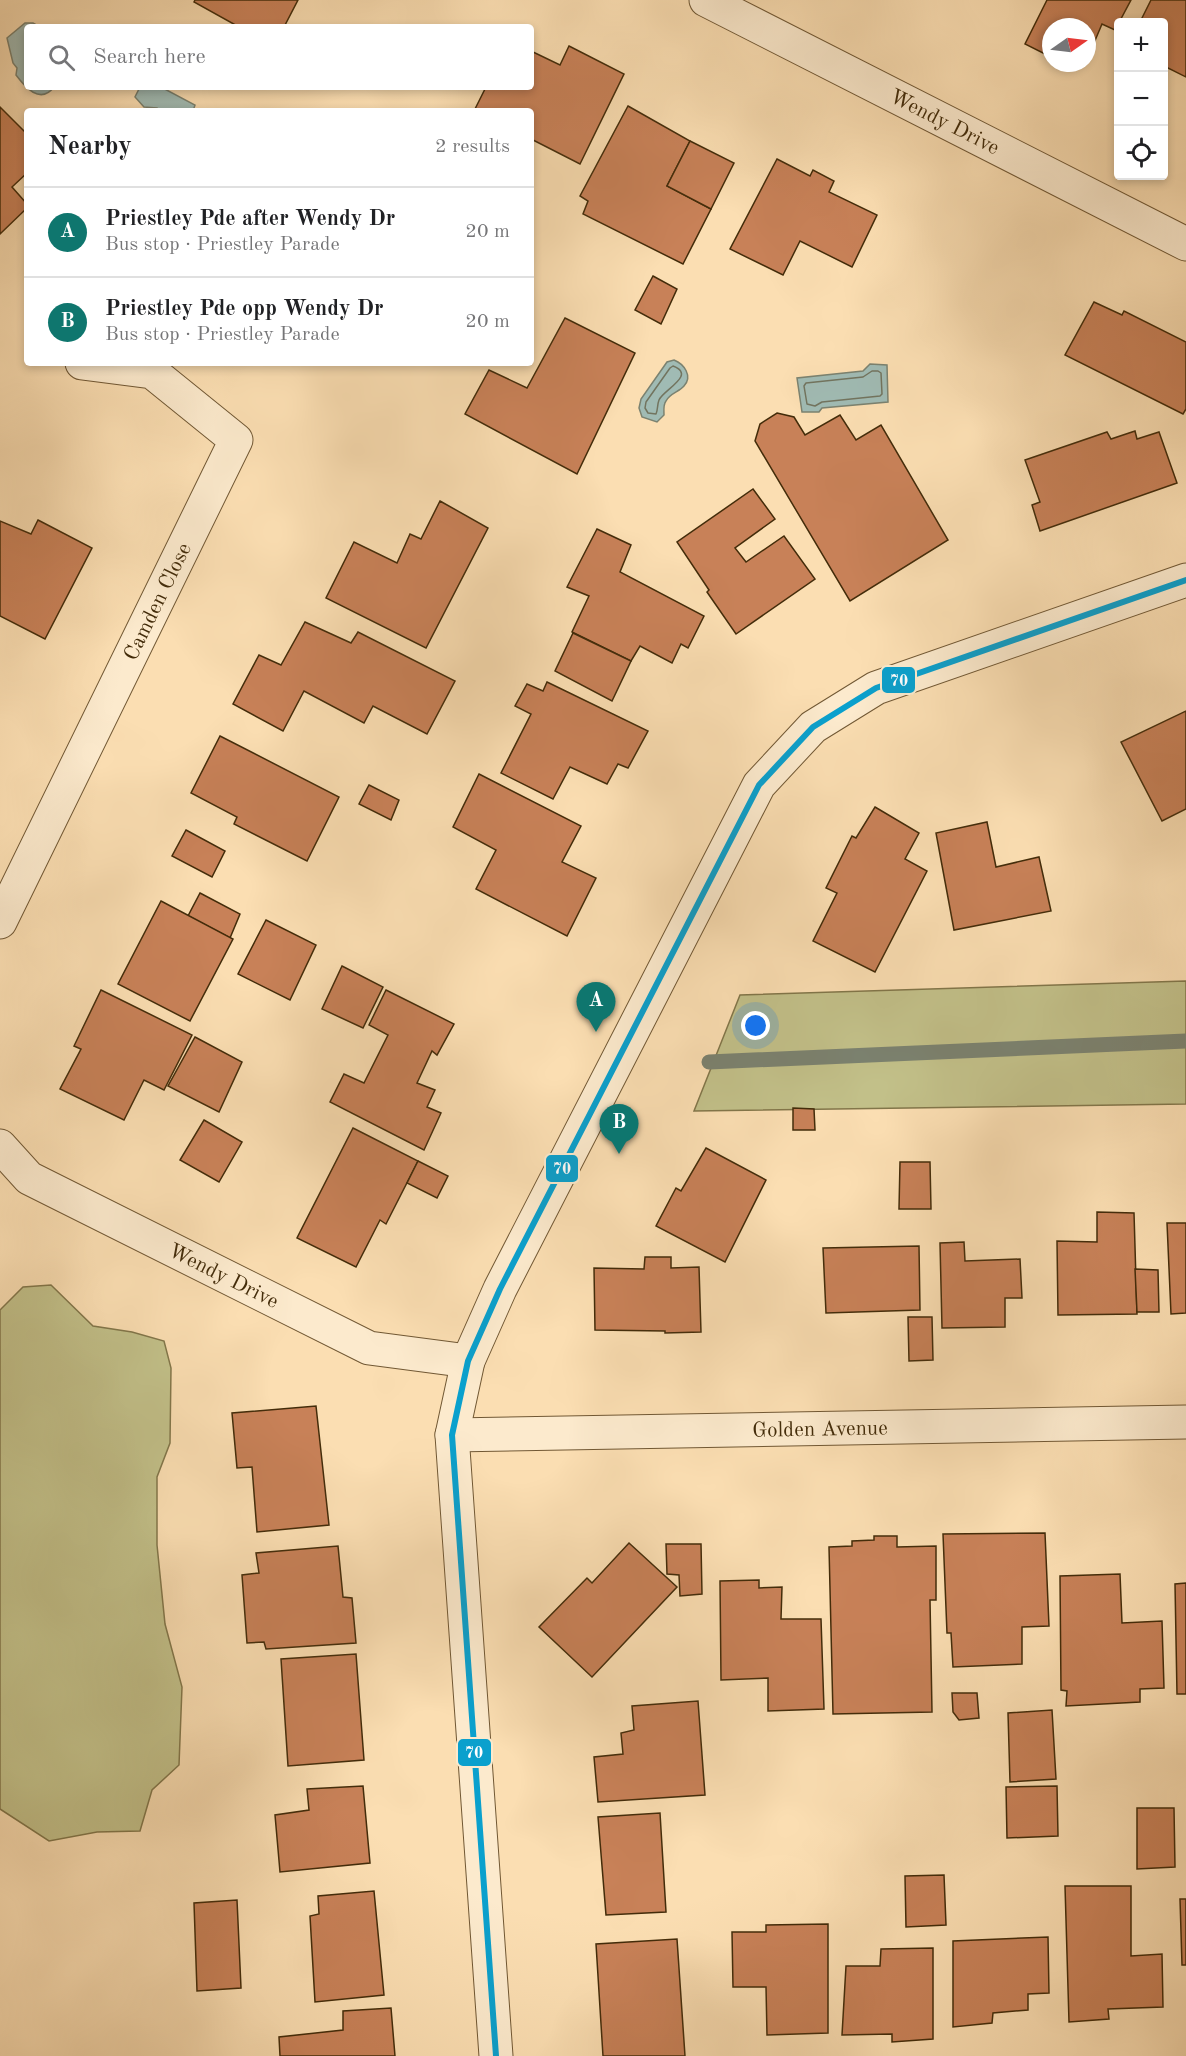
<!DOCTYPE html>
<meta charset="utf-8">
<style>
:root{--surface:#fff;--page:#f6f6f6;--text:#202124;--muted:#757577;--line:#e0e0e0;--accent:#0f766e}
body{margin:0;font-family:"Old Standard TT",serif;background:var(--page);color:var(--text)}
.controls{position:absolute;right:18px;top:18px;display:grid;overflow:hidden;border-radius:6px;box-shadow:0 3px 9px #0003}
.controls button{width:54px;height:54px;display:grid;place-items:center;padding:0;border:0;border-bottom:2px solid var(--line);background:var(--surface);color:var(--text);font:30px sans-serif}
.compass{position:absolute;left:1042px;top:18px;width:54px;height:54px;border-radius:50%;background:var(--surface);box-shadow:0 3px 9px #0003;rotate:76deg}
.you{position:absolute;left:756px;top:1026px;width:21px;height:21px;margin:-15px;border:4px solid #fff;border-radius:50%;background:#1a73e8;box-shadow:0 0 0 9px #1a73e833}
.badge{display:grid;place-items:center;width:39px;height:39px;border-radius:50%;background:var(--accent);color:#fff;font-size:20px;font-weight:700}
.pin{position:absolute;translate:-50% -50px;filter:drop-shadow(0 2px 3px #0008)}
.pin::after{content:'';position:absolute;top:32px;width:21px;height:18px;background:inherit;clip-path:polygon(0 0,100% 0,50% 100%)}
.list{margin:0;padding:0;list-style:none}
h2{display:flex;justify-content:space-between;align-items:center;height:78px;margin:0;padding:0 24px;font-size:26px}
h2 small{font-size:20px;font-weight:400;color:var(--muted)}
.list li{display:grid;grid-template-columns:39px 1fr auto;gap:18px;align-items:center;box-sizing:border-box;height:90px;padding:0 24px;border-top:2px solid var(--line)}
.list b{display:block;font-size:22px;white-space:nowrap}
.list p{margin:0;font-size:20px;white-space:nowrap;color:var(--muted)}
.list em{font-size:20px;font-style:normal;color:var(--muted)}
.icon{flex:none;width:33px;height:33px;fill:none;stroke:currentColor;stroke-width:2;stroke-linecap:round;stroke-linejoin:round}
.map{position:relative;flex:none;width:1186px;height:2056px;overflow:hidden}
.search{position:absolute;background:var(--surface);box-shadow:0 3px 9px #0003;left:24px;top:24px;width:510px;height:66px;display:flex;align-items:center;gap:15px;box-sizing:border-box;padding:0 21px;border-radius:6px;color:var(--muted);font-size:22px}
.panel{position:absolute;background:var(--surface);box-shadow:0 3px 9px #0003;left:24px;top:108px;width:510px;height:258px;border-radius:6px}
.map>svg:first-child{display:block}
</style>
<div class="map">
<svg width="1186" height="2056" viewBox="0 0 1186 2056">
<rect width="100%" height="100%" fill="#fbdeb2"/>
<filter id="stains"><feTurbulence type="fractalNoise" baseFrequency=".00333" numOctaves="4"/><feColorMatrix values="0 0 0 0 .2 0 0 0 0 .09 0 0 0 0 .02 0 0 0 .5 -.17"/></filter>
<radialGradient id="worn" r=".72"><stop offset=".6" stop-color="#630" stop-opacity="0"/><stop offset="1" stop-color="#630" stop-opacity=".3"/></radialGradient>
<g fill="#c2c089" stroke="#82764a" stroke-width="1.5">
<path d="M1186,981V1104L694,1111L740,995Z"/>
<path d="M51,1285L93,1326L132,1332L164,1341L171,1368L170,1443L157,1477V1545L165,1624L182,1687L179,1765L152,1790L140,1831L97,1832L49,1841L0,1809V1310L23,1287Z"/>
</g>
<g fill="#a0bbb4" stroke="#7b8270" stroke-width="1.5">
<path d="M25,23H33L40,27H27V87H54C40,105 25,87 16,75L17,68L13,63L7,38Z"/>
<path d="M140,87H161L195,105L193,111H161L157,108L144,107L135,97Z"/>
<path d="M674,360C684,364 693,376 684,386C679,392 670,393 666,401C663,405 664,410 664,415L657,422L642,417L639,408L641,399L667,362Z"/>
<path d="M870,364L887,365L888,402L822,408L819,412H802L797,378L863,371Z"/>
</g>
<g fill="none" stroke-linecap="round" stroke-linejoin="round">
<g stroke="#72745f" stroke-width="1.5">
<path d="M673,366C697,375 663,390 659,400C657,405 658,410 656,414L648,413L645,408L646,402L670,368Z"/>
<path d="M872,371H878L881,373L882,394L880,396L822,402L815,406L807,404L804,386L806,383L863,377Z"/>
</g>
<path stroke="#7b8270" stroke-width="15" d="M709,1062L1186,1041"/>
</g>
<g fill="#c88158" stroke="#432c0a" stroke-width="1.5">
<path d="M195,0H298L284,27H239L194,2Z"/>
<path d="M1047,0H1131L1115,30L1102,24L1094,43L1089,40L1087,43V27H1051V57L1025,44Z"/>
<path d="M1151,0H1186V77L1164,66V22H1140Z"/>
<path d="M569,46L624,74L580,164L531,139V111H474L486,87H531V51L560,65Z"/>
<path d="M628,106L690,141L667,186L711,209L683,264L583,214L588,201L580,196Z"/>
<path d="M0,107L27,134V173L12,187L27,204V208L0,234Z"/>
<path d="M690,141L734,163L711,209L667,186Z"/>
<path d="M777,159L810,176L813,170L834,181L829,192L877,215L852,267L800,241L783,275L730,249Z"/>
<path d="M653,276L677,289L661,324L635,310Z"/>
<path d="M1094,302L1122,315L1124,311L1186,342V409L1183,414L1065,355Z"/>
<path d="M565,318L635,353L577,474L465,414L489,370L527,388Z"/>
<path d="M777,413L794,417L805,435L840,415L856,440L881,425L948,540L850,601L755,441L760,424Z"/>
<path d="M1135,431L1137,439L1159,432L1177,483L1040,531L1032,505L1040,502L1025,460L1107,432L1111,439Z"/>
<path d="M753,489L775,519L735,548L746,562L784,536L815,579L736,634L707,592L709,590L677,542Z"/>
<path d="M440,501L488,528L426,648L326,598L354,542L397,563L410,534L421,539Z"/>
<path d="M38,520L92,548L45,639L0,616V521L31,534Z"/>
<path d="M597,529L631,545L620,572L704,616L688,648L681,644L672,663L640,646L631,661L572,632L589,596L567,587Z"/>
<path d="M305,622L351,643L358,632L455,681L427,734L373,706L364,723L304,691L283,731L233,704L259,655L281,665Z"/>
<path d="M573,633L631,661L612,701L555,671Z"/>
<path d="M547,682L648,731L628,768L618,764L607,784L570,767L553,799L501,773L531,714L515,706L527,684L543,691Z"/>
<path d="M1186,711V809L1162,821L1121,742Z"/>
<path d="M220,736L339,797L307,861L234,824L237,817L191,793Z"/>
<path d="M479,774L581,826L562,862L596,878L567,936L476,889L496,850L453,827Z"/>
<path d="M369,785L399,800L391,820L359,804Z"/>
<path d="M875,807L919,833L905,859L927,871L875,972L813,941L837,893L826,888L852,836L856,838Z"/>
<path d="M987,822L996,867L1039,857L1051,911L954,930L936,833Z"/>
<path d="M186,830L225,851L212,877L172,856Z"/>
<path d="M200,893L240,914L230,938L188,916Z"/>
<path d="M161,901L233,939L190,1021L118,984Z"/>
<path d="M266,920L316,945L290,1000L238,974Z"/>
<path d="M342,966L383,987L363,1028L322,1009Z"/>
<path d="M101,990L192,1035L164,1090L144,1080L124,1120L60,1089L81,1049L74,1046Z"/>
<path d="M386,990L454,1024L437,1055L432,1051L417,1083L435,1090L427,1107L441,1113L424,1150L330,1102L344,1074L364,1083L388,1035L369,1025Z"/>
<path d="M195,1037L242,1062L219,1112L168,1086Z"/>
<path d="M793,1108L814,1109L815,1130H793Z"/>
<path d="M204,1120L242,1142L219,1182L180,1160Z"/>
<path d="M353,1128L418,1161L386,1224L380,1220L356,1267L297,1238Z"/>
<path d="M706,1148L766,1180L725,1262L656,1226L676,1188L681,1191Z"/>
<path d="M418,1161L448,1176L437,1198L407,1183Z"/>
<path d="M900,1162H930L931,1209H899Z"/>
<path d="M1097,1212L1134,1213L1137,1314L1058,1315L1057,1241L1097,1242Z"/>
<path d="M1167,1223H1186V1313L1171,1314Z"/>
<path d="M964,1242L965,1261L1020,1259L1022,1298H1005V1327L942,1328L940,1243Z"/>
<path d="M919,1246L920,1310L826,1313L823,1248Z"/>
<path d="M645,1257H671V1268L699,1267L701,1332L665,1333V1331L595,1330L594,1268L644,1269Z"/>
<path d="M1135,1269L1158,1270L1159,1312H1137Z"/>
<path d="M908,1317H932L933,1360L909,1361Z"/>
<path d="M316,1406L329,1525L257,1532L252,1467L237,1468L232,1413Z"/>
<path d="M1045,1533L1049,1626L1022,1627V1664L953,1667L951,1633H947L943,1534Z"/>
<path d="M874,1536H897V1547L936,1546V1600H930L932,1712L833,1714L829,1547L852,1546V1541L874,1540Z"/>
<path d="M629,1543L677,1587L592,1677L539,1627L587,1578L592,1583Z"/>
<path d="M666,1544H701L702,1594L680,1596L679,1575L667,1574Z"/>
<path d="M338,1546L343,1597L352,1598L356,1643L266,1649L264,1642L247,1643L242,1575L259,1573L256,1553Z"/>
<path d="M1120,1574L1122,1623L1162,1621L1164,1688L1140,1689V1702L1066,1706L1067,1691L1061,1690L1060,1576Z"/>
<path d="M759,1580V1588L782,1587L781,1619H821L824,1709L768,1711V1678L721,1680L720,1581Z"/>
<path d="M1186,1583V1694H1177L1175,1584Z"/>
<path d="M356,1654L364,1760L288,1766L281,1659Z"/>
<path d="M952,1693H977L979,1718L959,1720L953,1712Z"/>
<path d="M698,1701L705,1795L598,1802L594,1757L623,1754L621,1733L634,1730L632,1706Z"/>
<path d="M1052,1710L1056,1779L1010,1782L1008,1713Z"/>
<path d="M363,1786L370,1863L280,1872L275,1815L309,1810L307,1789Z"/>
<path d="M1057,1786L1058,1836L1007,1838L1006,1787Z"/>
<path d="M1137,1808H1174L1175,1867L1137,1869Z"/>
<path d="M660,1813L666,1912L606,1915L598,1817Z"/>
<path d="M944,1875L946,1925L906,1927L905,1876Z"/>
<path d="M1065,1886H1131V1956L1162,1954L1163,2007L1108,2009L1109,2019L1069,2022Z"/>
<path d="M374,1891L384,1995L315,2002L310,1916L319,1914L318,1896Z"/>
<path d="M1180,1899H1186V1965H1182Z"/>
<path d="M237,1900L241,1988L197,1991L194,1903Z"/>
<path d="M828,1924V2033L767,2035L766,1987H733L732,1932H766V1925Z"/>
<path d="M1048,1937L1049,1993L1028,1994V2010L993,2013L992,2023L953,2027V1941Z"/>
<path d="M677,1939L685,2056H603L596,1944Z"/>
<path d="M933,1948V2039L892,2042V2034L842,2035L846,1966H880L881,1949Z"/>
<path d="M391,2008L395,2056H280L279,2037L343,2030V2011Z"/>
</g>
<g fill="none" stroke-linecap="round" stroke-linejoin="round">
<g stroke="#715834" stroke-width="35">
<g id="minor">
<path id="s1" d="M706,0L1186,244"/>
<path id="s2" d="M0,922L236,440L152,372L82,363"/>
<path id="s3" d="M0,1146L29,1178L369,1348L468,1361"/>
<path id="s4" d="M452,1435L1186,1422"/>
<path d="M496,2056L452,1435L468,1361L500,1289L759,785L813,727L876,688L1186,580"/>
</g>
</g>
<use href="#minor" stroke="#fceacd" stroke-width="33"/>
<g stroke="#fceacd" stroke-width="10">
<path id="bus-1" d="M496,2056L452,1435L468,1361L500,1289L759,785L813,727L876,688L1186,580"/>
</g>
<use href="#bus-1" stroke="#0aa0cd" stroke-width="6"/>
</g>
<g text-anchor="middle" stroke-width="4.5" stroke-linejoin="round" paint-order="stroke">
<g font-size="21" fill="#432c0a" stroke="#fceacd">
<text dy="7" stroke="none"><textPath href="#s1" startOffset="268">Wendy Drive</textPath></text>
<text dy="7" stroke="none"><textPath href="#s2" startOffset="357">Camden Close</textPath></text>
<text dy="7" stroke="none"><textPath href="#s3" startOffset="261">Wendy Drive</textPath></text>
<text dy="7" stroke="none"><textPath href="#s4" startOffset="368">Golden Avenue</textPath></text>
</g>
</g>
<g stroke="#fceacd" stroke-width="2">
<rect x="881" y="666" width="35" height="28" rx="6" fill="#0aa0cd"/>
<rect x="545" y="1154" width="34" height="29" rx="6" fill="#0aa0cd"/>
<rect x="457" y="1738" width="35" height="29" rx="6" fill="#0aa0cd"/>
</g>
<g font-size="16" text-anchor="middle" font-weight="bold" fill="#fff">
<text x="899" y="686">70</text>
<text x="562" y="1174">70</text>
<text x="474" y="1758">70</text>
</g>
<rect width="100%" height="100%" filter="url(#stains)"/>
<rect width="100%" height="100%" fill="url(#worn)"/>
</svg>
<div class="controls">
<button>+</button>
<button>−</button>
<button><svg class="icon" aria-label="locate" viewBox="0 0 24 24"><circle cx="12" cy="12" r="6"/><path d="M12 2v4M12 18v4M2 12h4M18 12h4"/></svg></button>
</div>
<svg class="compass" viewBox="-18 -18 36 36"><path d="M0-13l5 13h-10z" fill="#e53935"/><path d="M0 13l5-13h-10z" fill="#757577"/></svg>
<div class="you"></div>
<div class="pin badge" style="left:596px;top:1032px">A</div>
<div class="pin badge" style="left:619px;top:1154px">B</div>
<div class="search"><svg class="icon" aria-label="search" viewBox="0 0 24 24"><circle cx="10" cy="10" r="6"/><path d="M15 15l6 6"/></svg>Search here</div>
<section class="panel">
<h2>Nearby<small>2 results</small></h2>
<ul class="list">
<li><span class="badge">A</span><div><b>Priestley Pde after Wendy Dr</b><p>Bus stop · Priestley Parade</p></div><em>20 m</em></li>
<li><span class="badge">B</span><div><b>Priestley Pde opp Wendy Dr</b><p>Bus stop · Priestley Parade</p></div><em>20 m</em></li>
</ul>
</section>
</div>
